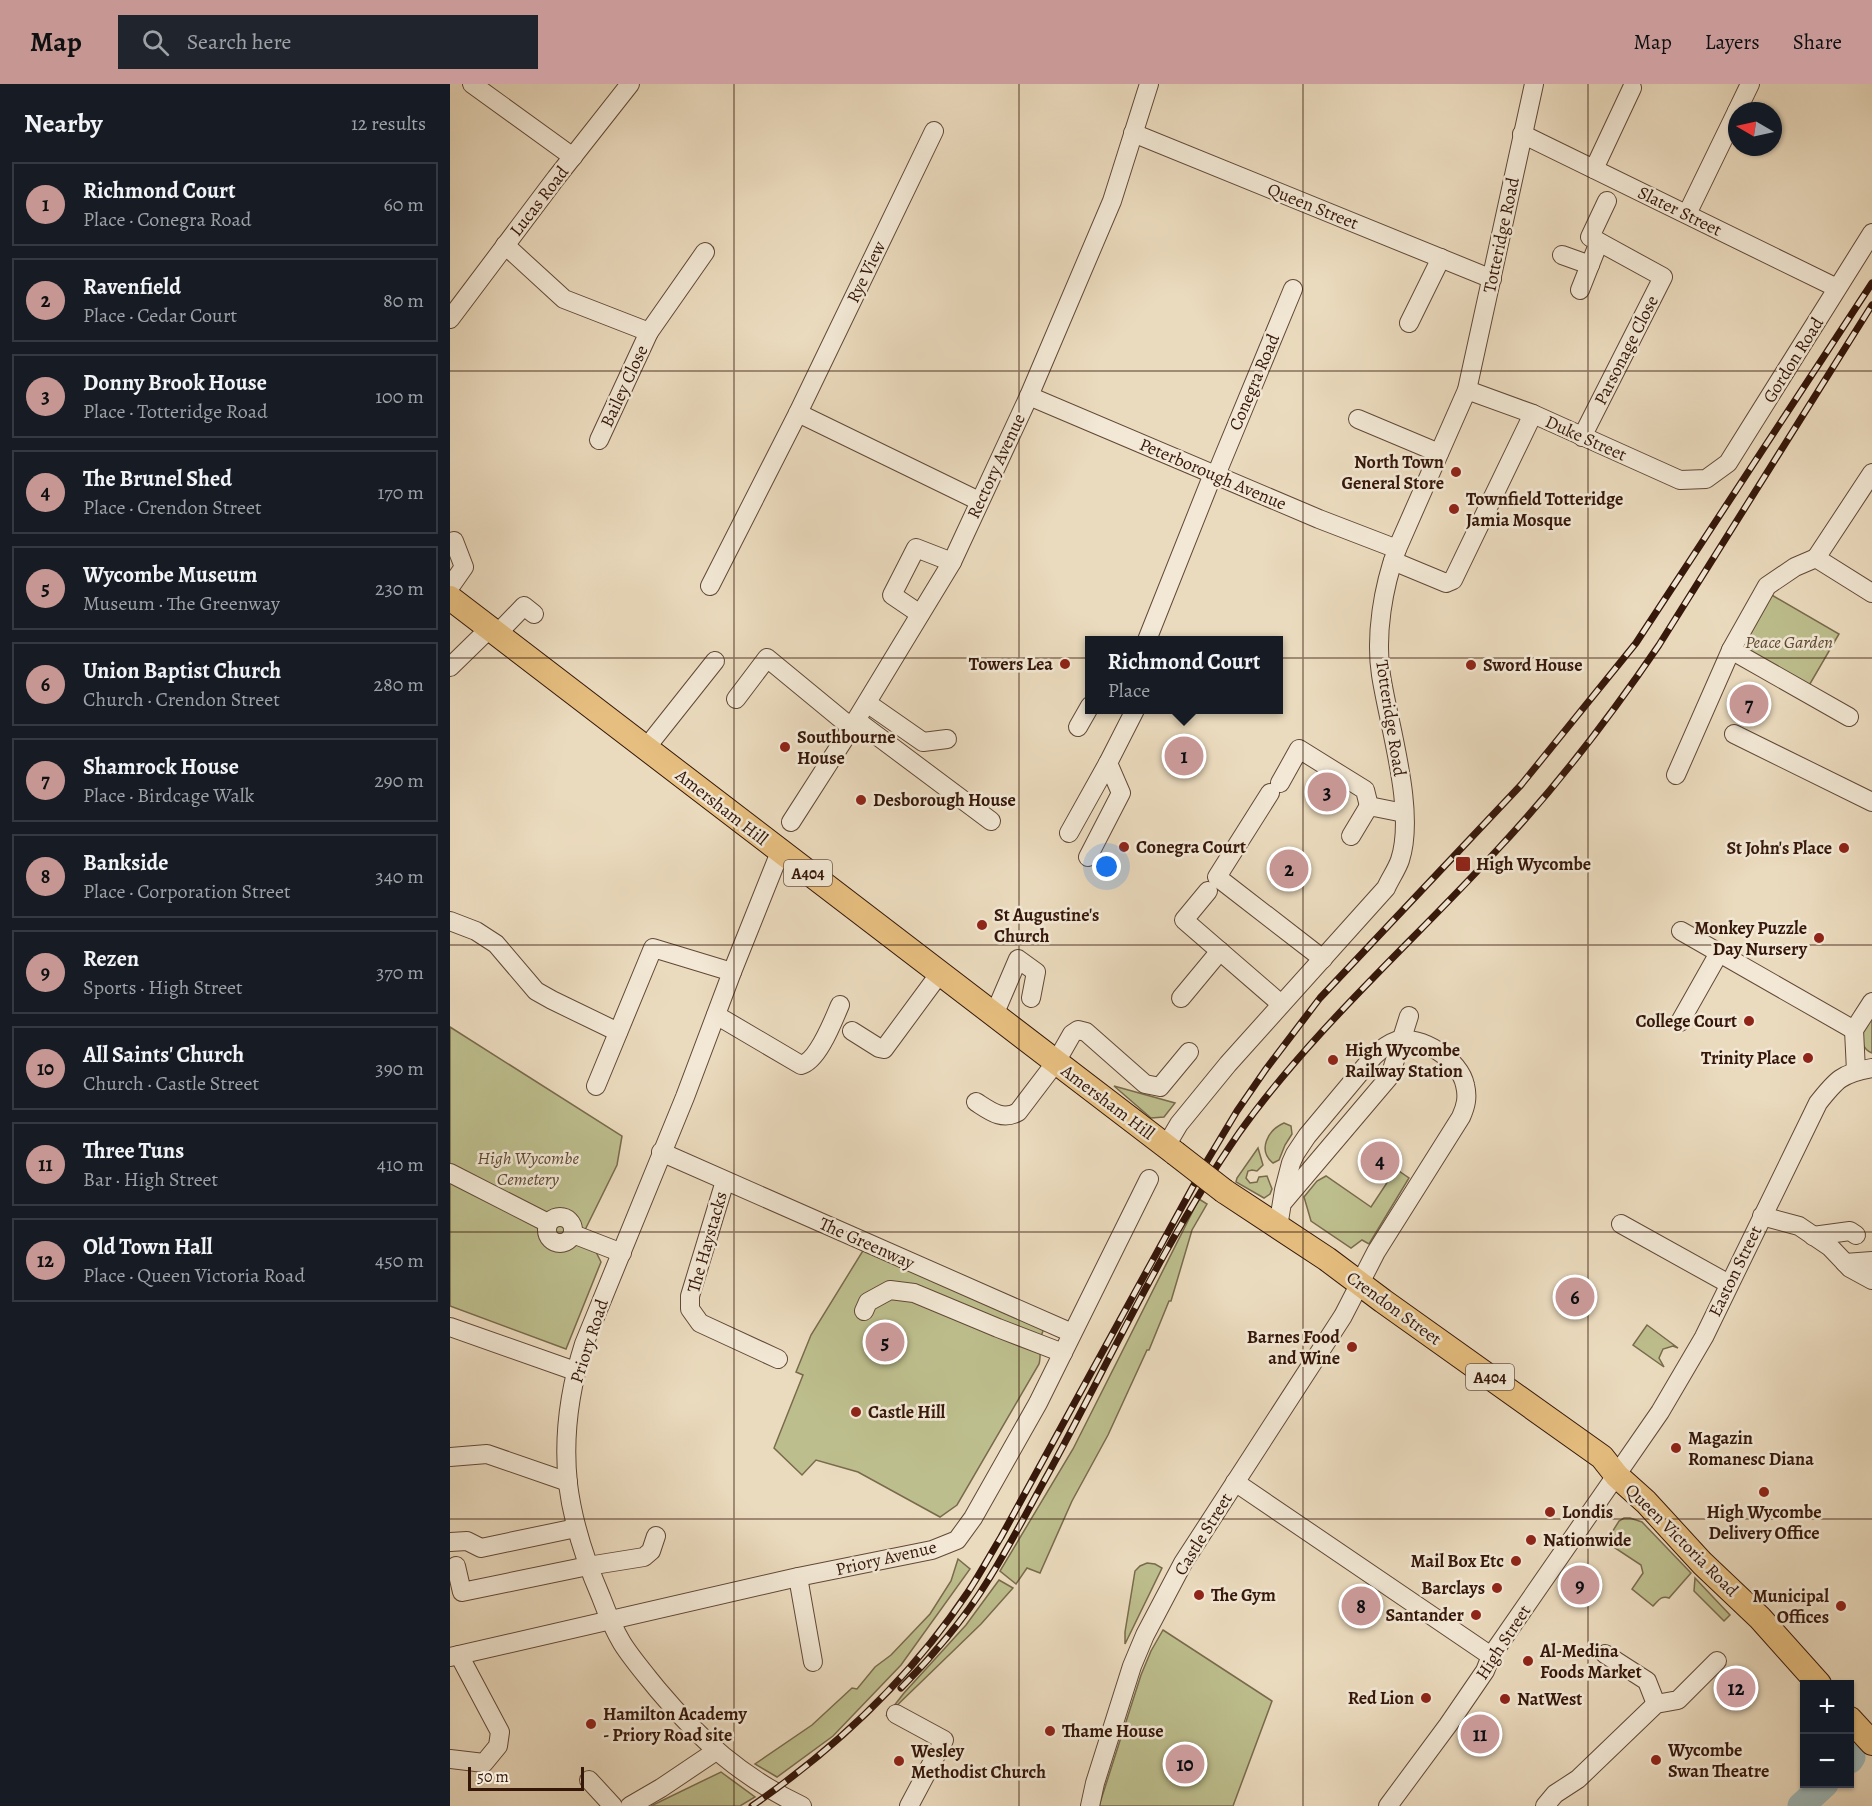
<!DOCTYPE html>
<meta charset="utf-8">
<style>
:root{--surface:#171b24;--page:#20242c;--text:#f1f3f6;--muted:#9ea1a6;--line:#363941;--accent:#c59692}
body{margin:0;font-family:Alegreya,serif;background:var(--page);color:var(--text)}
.controls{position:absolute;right:18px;bottom:18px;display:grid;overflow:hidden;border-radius:0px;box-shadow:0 2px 4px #0004}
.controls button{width:54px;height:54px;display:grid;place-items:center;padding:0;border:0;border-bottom:2px solid var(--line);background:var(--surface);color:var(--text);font:30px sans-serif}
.compass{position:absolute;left:1278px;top:18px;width:54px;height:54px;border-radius:50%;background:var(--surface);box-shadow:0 2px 4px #0004;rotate:279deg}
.scale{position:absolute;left:18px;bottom:15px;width:116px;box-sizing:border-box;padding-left:6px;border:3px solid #35170a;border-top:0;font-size:16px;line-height:21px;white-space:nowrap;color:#35170a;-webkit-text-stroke:4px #f2e8d5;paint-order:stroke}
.you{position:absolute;left:657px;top:783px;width:21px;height:21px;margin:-15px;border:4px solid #fff;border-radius:50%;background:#1a73e8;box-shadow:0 0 0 9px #1a73e833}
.badge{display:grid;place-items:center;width:39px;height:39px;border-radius:50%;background:var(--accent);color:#111;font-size:20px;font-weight:700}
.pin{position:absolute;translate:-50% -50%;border:3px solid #fff;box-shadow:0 2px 6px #0006}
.popup{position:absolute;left:635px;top:552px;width:198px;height:78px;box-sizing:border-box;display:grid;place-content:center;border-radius:0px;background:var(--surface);filter:drop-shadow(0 2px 4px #0005);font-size:20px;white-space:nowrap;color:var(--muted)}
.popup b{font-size:22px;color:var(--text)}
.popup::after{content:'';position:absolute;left:50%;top:100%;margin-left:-12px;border:12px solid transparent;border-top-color:var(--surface)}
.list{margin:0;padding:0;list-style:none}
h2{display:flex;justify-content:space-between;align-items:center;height:78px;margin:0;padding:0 24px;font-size:26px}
h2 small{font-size:20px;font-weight:400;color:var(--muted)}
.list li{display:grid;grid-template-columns:39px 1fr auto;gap:18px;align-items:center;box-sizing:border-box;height:84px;margin:0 12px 12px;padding:0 12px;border:2px solid var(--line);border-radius:0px}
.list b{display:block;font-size:22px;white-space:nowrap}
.list p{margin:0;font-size:20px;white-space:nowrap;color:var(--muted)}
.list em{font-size:20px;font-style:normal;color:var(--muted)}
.icon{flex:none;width:33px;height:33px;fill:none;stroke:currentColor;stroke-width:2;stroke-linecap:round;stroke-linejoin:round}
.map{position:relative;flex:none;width:1422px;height:1722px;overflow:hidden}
header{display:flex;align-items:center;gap:36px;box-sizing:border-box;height:84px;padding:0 30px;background:var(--accent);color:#111}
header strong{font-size:28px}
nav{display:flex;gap:33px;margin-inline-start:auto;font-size:21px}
.search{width:420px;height:54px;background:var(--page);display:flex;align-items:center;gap:15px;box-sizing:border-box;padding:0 21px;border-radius:0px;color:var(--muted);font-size:22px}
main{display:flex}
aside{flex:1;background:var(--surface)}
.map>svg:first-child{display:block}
</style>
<header>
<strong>Map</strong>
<div class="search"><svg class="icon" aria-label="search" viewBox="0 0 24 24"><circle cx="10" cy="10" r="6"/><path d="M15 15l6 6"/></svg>Search here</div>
<nav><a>Map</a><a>Layers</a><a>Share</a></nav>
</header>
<main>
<aside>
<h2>Nearby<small>12 results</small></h2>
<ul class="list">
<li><span class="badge">1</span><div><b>Richmond Court</b><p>Place · Conegra Road</p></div><em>60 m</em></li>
<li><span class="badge">2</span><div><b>Ravenfield</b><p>Place · Cedar Court</p></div><em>80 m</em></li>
<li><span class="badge">3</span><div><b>Donny Brook House</b><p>Place · Totteridge Road</p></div><em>100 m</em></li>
<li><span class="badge">4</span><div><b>The Brunel Shed</b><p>Place · Crendon Street</p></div><em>170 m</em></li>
<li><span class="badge">5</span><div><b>Wycombe Museum</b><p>Museum · The Greenway</p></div><em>230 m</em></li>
<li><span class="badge">6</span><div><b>Union Baptist Church</b><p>Church · Crendon Street</p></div><em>280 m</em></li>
<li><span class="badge">7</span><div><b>Shamrock House</b><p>Place · Birdcage Walk</p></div><em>290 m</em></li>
<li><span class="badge">8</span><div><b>Bankside</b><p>Place · Corporation Street</p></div><em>340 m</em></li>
<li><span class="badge">9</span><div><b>Rezen</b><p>Sports · High Street</p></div><em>370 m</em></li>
<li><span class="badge">10</span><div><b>All Saints' Church</b><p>Church · Castle Street</p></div><em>390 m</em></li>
<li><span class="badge">11</span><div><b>Three Tuns</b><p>Bar · High Street</p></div><em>410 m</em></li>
<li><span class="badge">12</span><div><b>Old Town Hall</b><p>Place · Queen Victoria Road</p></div><em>450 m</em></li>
</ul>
</aside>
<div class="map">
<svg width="1422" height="1722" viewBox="0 0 1422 1722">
<rect width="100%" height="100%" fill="#ebdbbe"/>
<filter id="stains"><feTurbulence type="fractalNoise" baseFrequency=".00333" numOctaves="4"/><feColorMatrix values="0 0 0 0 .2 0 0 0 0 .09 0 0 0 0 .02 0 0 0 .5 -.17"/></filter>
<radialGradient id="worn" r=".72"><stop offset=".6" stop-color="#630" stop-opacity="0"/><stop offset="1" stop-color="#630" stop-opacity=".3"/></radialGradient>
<g fill="#bdbe8d" stroke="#796a4c" stroke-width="1.5">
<path d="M1320,510L1389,550L1357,605L1288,567Z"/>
<path d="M1422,927V969C1413,966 1409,954 1412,945C1413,939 1419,932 1422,927Z"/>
<path d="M0,943L172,1052L167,1081L135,1146L151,1178L116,1265L0,1222Z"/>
<path d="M664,1002L725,1019L714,1033L701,1034Z"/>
<path d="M834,1039L841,1042L842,1050L835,1061L829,1076L823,1079C807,1066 818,1046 834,1039Z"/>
<path d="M808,1064L813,1081L807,1087L802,1086L798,1087L796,1094L800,1099L807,1098L809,1093L817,1092L822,1105L820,1110L814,1114L786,1098L787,1094Z"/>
<path d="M946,1085L959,1094L919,1160L912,1156L901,1164L861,1137L854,1113L867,1097L876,1092L921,1123Z"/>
<path d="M749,1115L757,1120L742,1146L721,1217H719L699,1266H697L658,1351L622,1417L590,1489L577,1484L566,1500L550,1487L623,1365Z"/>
<path d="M414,1165L592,1242L593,1247C588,1257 592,1269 589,1280L507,1421L490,1433L408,1388L366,1376L352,1391L324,1364L353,1291L346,1288L361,1251Z"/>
<path d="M1197,1241L1228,1264L1223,1262L1213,1265L1209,1274L1214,1283L1183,1261Z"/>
<path d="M1174,1434H1180L1192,1438L1241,1489L1219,1514C1211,1511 1208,1517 1203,1522L1182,1505L1193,1489L1191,1481L1156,1458L1169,1437Z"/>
<path d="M508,1475L520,1485L451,1581L383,1652L327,1693L305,1680L362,1641L402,1604L407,1605L425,1583L441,1571L480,1530L501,1497Z"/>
<path d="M697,1479L705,1480L712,1484L675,1560V1548L685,1487L690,1482Z"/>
<path d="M1245,1494L1280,1531L1274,1537L1244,1507Z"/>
<path d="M549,1496L563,1504L531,1540L436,1632L454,1609L516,1541Z"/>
<path d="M713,1546L822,1617L783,1722H649L691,1591L701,1567Z"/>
<path d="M271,1688L305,1713L290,1722H201Z"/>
</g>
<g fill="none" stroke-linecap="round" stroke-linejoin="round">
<g stroke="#9cb9bb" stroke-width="27">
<path d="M1400,1676L1402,1673"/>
<path d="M1351,1722L1375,1700"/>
</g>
<g stroke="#624837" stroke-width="20">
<g id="minor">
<path d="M22,0L123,73"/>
<path d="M1287,27L1300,0"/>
<path d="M683,49L1042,195"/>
<path d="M1072,50L1387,204"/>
<path d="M1144,85L1182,4"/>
<path d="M1237,130L1287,27"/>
<path d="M55,161L114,215L199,248L255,168"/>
<path d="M1112,171L1140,181"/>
<path d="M1130,206L1149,158"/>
<path d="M0,235L106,94L180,0"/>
<path d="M959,239L991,174"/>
<path d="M1017,306L1083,330L1230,396L1256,395L1278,379L1422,149"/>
<path d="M579,312L869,435L947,465"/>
<path d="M348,329L529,417"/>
<path d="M908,335L989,369"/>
<path d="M1132,353L1213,193L1140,153L1157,117"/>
<path d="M149,356L199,248"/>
<path d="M766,391L843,205"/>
<path d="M1366,474L1422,389"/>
<path d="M1366,474L1422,509"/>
<path d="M943,477L996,499L1003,496L1083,330"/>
<path d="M260,502L348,329L484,47"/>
<path d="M0,503L14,483L4,457"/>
<path d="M470,530L442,511L466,464L502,478"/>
<path d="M47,550L74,522L84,530"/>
<path d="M697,556L763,390"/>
<path d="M1281,566L1399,633"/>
<path d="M0,583L39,545"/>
<path d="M286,615L317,574L402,644"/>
<path d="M417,619L473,658L497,655"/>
<path d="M406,636L541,737"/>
<path d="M628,643L640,622"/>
<path d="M1284,650L1422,718"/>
<path d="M196,664L265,577"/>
<path d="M1226,691L1281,566L1317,502L1345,483L1366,474"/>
<path d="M830,699L849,665L915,706L919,722"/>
<path d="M820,709L767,793L873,875"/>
<path d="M341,738L400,646L502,478L579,312L662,117L699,0"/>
<path d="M619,749L658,679L685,626"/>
<path d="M901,752L919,722L954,729"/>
<path d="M330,768L282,888L235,1013L134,1260C120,1304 113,1354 118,1400C123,1440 135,1476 151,1513C157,1529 163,1544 172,1559C182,1575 196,1591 208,1606C250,1656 293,1694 352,1722"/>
<path d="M638,773L671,709L658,679"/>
<path d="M758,807L734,836L831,920"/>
<path d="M0,837L26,847L46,860L86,907L102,916L168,948"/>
<path d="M1231,847L1404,946"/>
<path d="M731,914L770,867"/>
<path d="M266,931L351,981C368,977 383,937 390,921"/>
<path d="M544,931L568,875L586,888L581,914"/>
<path d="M1230,938L1269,869"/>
<path d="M402,947L429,964L434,965L490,889"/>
<path d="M1406,987L1404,946L1422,918"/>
<path d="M146,1002L203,864L282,888"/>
<path d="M526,1018C540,1027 552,1037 568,1028L606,978L622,950L628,946L636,948L695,1000L710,1003L739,968"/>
<path d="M716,1062L729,1040L778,980L936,804C940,795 947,785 950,776C966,727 939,643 931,591C925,551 933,503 947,465L1017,306L1084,0"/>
<path d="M211,1068L622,1249"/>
<path d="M0,1089L98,1139"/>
<path d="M275,1097L240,1212V1225L250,1239L328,1275"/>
<path d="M834,1117L940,992L959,932"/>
<path d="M1312,1132L1349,1142L1380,1163L1400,1184L1422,1196"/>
<circle cx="110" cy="1146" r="13"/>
<path d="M1171,1140L1279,1200"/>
<path d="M123,1150L172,1169"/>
<path d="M1363,1152L1400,1147L1406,1151"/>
<path d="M1395,1179L1422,1177"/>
<path d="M414,1227L418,1218L440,1206L464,1209L548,1244L613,1269"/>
<path d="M0,1243L125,1287"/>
<path d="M0,1373L37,1370L118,1398"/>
<path d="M785,1398L1041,1572"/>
<path d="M0,1458L17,1457L31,1464L126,1444"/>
<path d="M6,1482L12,1508L138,1482L194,1473L201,1467L206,1452"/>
<path d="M348,1493L363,1578"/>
<path d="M1155,1570L1197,1597L1206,1620"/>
<path d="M0,1573L348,1493L482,1466L507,1456L523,1434L588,1319L699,1095"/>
<path d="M446,1630L494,1656L459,1722"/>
<path d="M0,1675L34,1679L48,1662L50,1648L9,1571"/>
<path d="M139,1696L163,1722"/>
<path d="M180,1722L211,1704L266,1667"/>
<path d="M640,1722L645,1699L682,1582L695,1551L733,1479L893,1232L926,1168L1011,1033C1016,1022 1018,1013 1015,1001C1010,976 971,950 946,957C937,960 930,966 923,973L857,1052L845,1070L841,1079L834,1106L828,1143"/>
<path d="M938,1722L998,1641L1035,1587L1041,1572L1210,1328L1254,1253L1368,1019C1386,996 1392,989 1422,984"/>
<path d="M1095,1722L1105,1710L1128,1695L1206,1620L1228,1616L1267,1577"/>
</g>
</g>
<g stroke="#35170a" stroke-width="26">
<g id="major">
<path d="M0,514L725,1069"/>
<path d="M774,1107L877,1175L933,1217L1152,1373L1167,1392L1196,1418L1252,1479L1310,1534L1369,1600"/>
<path d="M1400,1635L1422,1659"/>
</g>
</g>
<use href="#minor" stroke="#f2e8d5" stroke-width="18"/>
<use href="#major" stroke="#e6be7f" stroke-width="24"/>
<g stroke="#35170a" stroke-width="7">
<g id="rail">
<path d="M451,1604C481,1574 515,1534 537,1498C559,1463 578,1426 598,1390C660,1276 715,1156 789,1049C864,944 961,860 1048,765C1107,702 1160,633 1209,561L1422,221"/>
<path d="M302,1722C386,1664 462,1592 518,1508C530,1490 540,1471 551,1453L757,1077L787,1027L816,985L870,914L1071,701L1186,559L1422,199"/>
</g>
</g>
<use href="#rail" stroke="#f2e8d5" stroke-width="4.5" stroke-dasharray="14" stroke-linecap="butt"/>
<g stroke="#35170a" stroke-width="26" stroke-linecap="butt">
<path id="major-bridge" d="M725,1069L774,1107"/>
</g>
<use href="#major-bridge" stroke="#e6be7f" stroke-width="24"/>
</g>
<path fill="none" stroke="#35170a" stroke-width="1.5" stroke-opacity="0.55" d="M284,0V1722M569,0V1722M853,0V1722M1138,0V1722M0,287H1422M0,574H1422M0,861H1422M0,1148H1422M0,1435H1422"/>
<g fill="#8f2418" stroke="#f2e8d5" stroke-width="2">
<circle cx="1006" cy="388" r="6"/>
<circle cx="1004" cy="425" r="6"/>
<circle cx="615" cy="580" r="6"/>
<circle cx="1021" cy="581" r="6"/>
<circle cx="335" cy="663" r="6"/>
<circle cx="411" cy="716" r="6"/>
<circle cx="674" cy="763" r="6"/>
<circle cx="1394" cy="764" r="6"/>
<rect x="1005" y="772" width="16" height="16" rx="3"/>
<circle cx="532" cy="841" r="6"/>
<circle cx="1369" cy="854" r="6"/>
<circle cx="1299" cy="937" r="6"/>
<circle cx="1358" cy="974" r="6"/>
<circle cx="883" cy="976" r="6"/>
<circle cx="902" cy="1263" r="6"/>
<circle cx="406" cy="1328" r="6"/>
<circle cx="1226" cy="1364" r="6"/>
<circle cx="1314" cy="1408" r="6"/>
<circle cx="1100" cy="1428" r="6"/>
<circle cx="1081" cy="1456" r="6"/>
<circle cx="1066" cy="1477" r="6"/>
<circle cx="1047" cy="1504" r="6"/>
<circle cx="749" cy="1511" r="6"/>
<circle cx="1391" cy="1522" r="6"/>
<circle cx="1026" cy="1531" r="6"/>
<circle cx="1078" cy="1577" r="6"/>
<circle cx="976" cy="1614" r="6"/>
<circle cx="1055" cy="1615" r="6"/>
<circle cx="141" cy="1640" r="6"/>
<circle cx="600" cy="1647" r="6"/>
<circle cx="1206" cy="1676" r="6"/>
<circle cx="449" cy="1677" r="6"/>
</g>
<g text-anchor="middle" stroke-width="5" stroke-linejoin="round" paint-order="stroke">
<g fill="#f2e8d5" stroke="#6e5647" stroke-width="1.5">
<rect x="334" y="776" width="48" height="26" rx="4.5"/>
<rect x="1016" y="1280" width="48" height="26" rx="4.5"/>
</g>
<g font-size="16" font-weight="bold" fill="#35170a">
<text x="358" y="795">A404</text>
<text x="1040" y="1299">A404</text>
</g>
<g font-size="18" fill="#35170a" stroke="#f2e8d5">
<text transform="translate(89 117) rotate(-52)" y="6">Lucas Road</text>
<text transform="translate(863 122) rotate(22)" y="6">Queen Street</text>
<text transform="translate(1230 127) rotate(26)" y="6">Slater Street</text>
<text transform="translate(1051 151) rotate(-78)" y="6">Totteridge Road</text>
<text transform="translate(416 188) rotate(-64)" y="6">Rye View</text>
<text transform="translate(1176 266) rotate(-63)" y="6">Parsonage Close</text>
<text transform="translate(1343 276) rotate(-58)" y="6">Gordon Road</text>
<text transform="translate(804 298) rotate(-67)" y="6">Conegra Road</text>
<text transform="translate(174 302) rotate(-65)" y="6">Bailey Close</text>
<text transform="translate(1136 354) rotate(24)" y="6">Duke Street</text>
<text transform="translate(546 382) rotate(-65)" y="6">Rectory Avenue</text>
<text transform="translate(763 390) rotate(23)" y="6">Peterborough Avenue</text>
<text transform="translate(941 634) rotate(81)" y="6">Totteridge Road</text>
<text transform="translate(272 723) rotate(38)" y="6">Amersham Hill</text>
<text transform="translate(658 1018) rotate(37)" y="6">Amersham Hill</text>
<text transform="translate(257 1158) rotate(-74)" y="6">The Haystacks</text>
<text transform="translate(417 1159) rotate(24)" y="6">The Greenway</text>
<text transform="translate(1285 1187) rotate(-64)" y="6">Easton Street</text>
<text transform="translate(944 1224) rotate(36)" y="6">Crendon Street</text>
<text transform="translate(139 1257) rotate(-72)" y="6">Priory Road</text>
<text transform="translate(753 1450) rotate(-58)" y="6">Castle Street</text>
<text transform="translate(1232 1456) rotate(45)" y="6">Queen Victoria Road</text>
<text transform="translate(436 1474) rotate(-13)" y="6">Priory Avenue</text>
<text transform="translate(1053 1558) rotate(-57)" y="6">High Street</text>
</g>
<g font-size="18" font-weight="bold" fill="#35170a" stroke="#f2e8d5" text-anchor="start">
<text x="994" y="384" text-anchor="end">North Town<tspan x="994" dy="21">General Store</tspan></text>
<text x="1016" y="421">Townfield Totteridge<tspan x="1016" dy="21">Jamia Mosque</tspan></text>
<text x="603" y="586" text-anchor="end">Towers Lea</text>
<text x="1033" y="587">Sword House</text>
<text x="347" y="659">Southbourne<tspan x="347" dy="21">House</tspan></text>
<text x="423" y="722">Desborough House</text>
<text x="686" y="769">Conegra Court</text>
<text x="1382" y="770" text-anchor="end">St John's Place</text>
<text x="1026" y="786">High Wycombe</text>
<text x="544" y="837">St Augustine's<tspan x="544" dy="21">Church</tspan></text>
<text x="1357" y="850" text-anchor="end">Monkey Puzzle<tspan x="1357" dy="21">Day Nursery</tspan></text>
<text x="1287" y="943" text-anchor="end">College Court</text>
<text x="895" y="972">High Wycombe<tspan x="895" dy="21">Railway Station</tspan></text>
<text x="1346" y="980" text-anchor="end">Trinity Place</text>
<text x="890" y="1259" text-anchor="end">Barnes Food<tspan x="890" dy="21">and Wine</tspan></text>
<text x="418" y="1334">Castle Hill</text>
<text x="1238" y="1360">Magazin<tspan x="1238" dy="21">Romanesc Diana</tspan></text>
<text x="1112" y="1434">Londis</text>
<text x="1314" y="1434" text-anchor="middle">High Wycombe<tspan x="1314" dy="21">Delivery Office</tspan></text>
<text x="1093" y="1462">Nationwide</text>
<text x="1054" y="1483" text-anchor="end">Mail Box Etc</text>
<text x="1035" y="1510" text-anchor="end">Barclays</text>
<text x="761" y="1517">The Gym</text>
<text x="1379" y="1518" text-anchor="end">Municipal<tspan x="1379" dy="21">Offices</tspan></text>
<text x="1014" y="1537" text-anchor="end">Santander</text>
<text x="1090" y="1573">Al-Medina<tspan x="1090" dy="21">Foods Market</tspan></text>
<text x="964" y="1620" text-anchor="end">Red Lion</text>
<text x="1067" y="1621">NatWest</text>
<text x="153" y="1636">Hamilton Academy<tspan x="153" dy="21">- Priory Road site</tspan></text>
<text x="612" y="1653">Thame House</text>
<text x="1218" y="1672">Wycombe<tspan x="1218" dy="21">Swan Theatre</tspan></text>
<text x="461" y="1673">Wesley<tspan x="461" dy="21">Methodist Church</tspan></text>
</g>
<g font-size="18" font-style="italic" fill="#5e4931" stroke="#f2e8d5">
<text x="1339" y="564">Peace Garden</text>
<text x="78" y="1080">High Wycombe<tspan x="78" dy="21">Cemetery</tspan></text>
</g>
</g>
<rect width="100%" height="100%" filter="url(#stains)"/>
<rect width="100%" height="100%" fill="url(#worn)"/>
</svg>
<div class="controls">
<button>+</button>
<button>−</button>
</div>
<svg class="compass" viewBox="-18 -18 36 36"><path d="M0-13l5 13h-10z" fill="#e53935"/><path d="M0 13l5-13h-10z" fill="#9ea1a6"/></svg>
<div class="scale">50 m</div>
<div class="you"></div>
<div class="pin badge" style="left:734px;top:672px">1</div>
<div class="popup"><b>Richmond Court</b>Place</div>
<div class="pin badge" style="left:839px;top:785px">2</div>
<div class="pin badge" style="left:877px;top:708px">3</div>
<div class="pin badge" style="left:930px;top:1077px">4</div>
<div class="pin badge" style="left:435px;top:1258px">5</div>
<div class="pin badge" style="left:1125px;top:1213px">6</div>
<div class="pin badge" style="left:1299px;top:620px">7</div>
<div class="pin badge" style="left:911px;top:1522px">8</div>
<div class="pin badge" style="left:1130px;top:1501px">9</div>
<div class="pin badge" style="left:735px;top:1680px">10</div>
<div class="pin badge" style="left:1030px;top:1650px">11</div>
<div class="pin badge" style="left:1286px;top:1604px">12</div>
</div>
</main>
